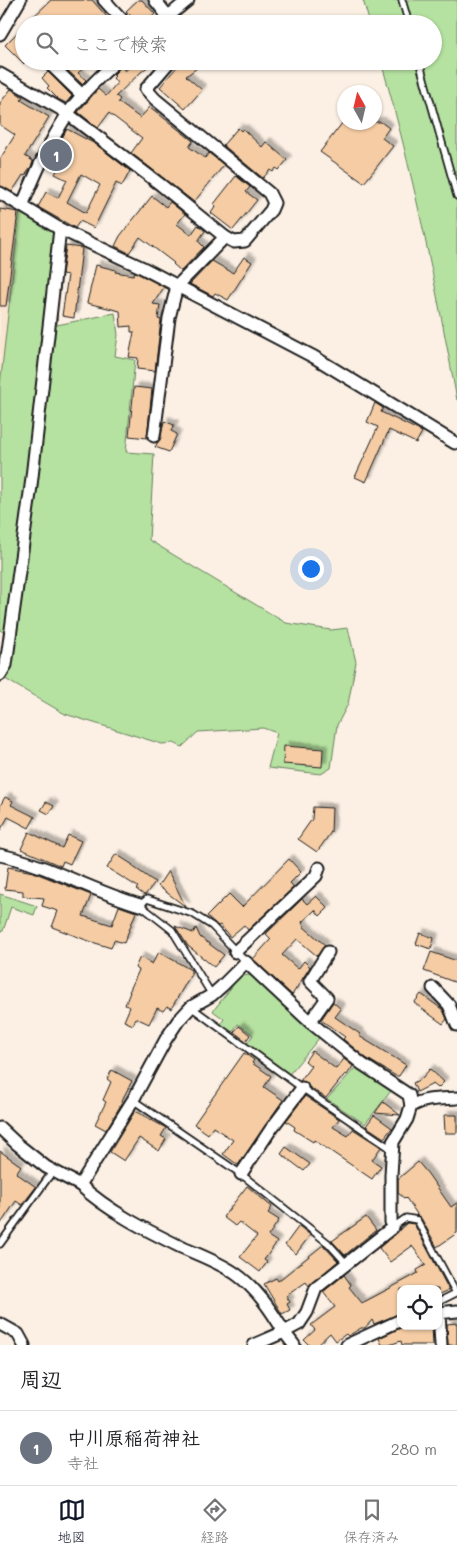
<!DOCTYPE html>
<html lang="ja">
<meta charset="utf-8">
<style>
:root{--surface:#fff;--page:#f2f2f2;--text:#202124;--muted:#757577;--line:#e0e0e0;--accent:#111827}
body{margin:0;font-family:Mali,"Klee One",sans-serif;background:var(--page);color:var(--text)}
.controls{position:absolute;right:15px;bottom:15px;display:grid;overflow:hidden;border-radius:10px;box-shadow:0 1px 4px #0004}
.controls button{width:45px;height:45px;display:grid;place-items:center;padding:0;border:0;border-bottom:1px solid var(--line);background:var(--surface);color:var(--text);font:25px sans-serif}
.compass{position:absolute;left:337px;top:85px;width:45px;height:45px;border-radius:50%;background:var(--surface);box-shadow:0 1px 4px #0004;rotate:352deg}
.you{position:absolute;left:310px;top:568px;width:18px;height:18px;margin:-12px;border:4px solid #fff;border-radius:50%;background:#1a73e8;box-shadow:0 0 0 8px #1a73e833}
.badge{display:grid;place-items:center;width:32px;height:32px;border-radius:50%;background:var(--accent);color:#fff;font-size:16px;font-weight:700}
.pin{position:absolute;translate:-50% -50%;border:2px solid #fff;box-shadow:0 1px 5px #0006}
.list{margin:0;padding:0;list-style:none}
h2{display:flex;justify-content:space-between;align-items:center;height:65px;margin:0;padding:0 20px;font-size:21px}
h2 small{font-size:16px;font-weight:400;color:var(--muted)}
.list li{display:grid;grid-template-columns:32px 1fr auto;gap:15px;align-items:center;box-sizing:border-box;height:75px;padding:0 20px;border-top:1px solid var(--line)}
.list b{display:block;font-size:19px;white-space:nowrap}
.list p{margin:0;font-size:16px;white-space:nowrap;color:var(--muted)}
.list em{font-size:16px;font-style:normal;color:var(--muted)}
.icon{flex:none;width:28px;height:28px;fill:none;stroke:currentColor;stroke-width:2;stroke-linecap:round;stroke-linejoin:round}
.map{position:relative;flex:none;width:457px;height:1345px;overflow:hidden}
.search{position:absolute;background:var(--surface);box-shadow:0 1px 4px #0004;left:15px;right:15px;top:15px;height:55px;display:flex;align-items:center;gap:12px;box-sizing:border-box;padding:0 18px;border-radius:28px;color:var(--muted);font-size:19px}
.sheet{height:140px;background:var(--surface)}
nav{display:flex;justify-content:space-around;align-items:center;box-sizing:border-box;height:70px;border-top:1px solid var(--line);background:var(--surface);font-size:14px;color:var(--muted)}
nav a{display:grid;justify-items:center;gap:2px}
nav .on{color:var(--accent)}
.map>svg:first-child{display:block}
</style>
<div class="map">
<svg width="457" height="1345" viewBox="0 0 457 1345">
<defs>
<filter id="shadow"><feDropShadow dx="4.5" dy="-4.5" stdDeviation="1" flood-color="#0004"/></filter>
</defs>
<rect width="100%" height="100%" fill="#fcf0e4"/>
<filter id="ink" filterUnits="userSpaceOnUse"><feTurbulence type="fractalNoise" baseFrequency=".02" numOctaves="2"/><feDisplacementMap in="SourceGraphic" scale="10" xChannelSelector="R" yChannelSelector="G"/><feConvolveMatrix kernelMatrix="1 2 1 2 8 2 1 2 1" color-interpolation-filters="sRGB"/></filter>
<g filter="url(#ink)">
<path fill="#fae5d1" d="M0,196L20,208L0,386Z"/>
<g fill="#b5e2a0" stroke="#687f5e">
<path d="M363,0H457V400C436,286 413,172 381,61H433V24H370Z"/>
<path d="M20,208L59,234L57,325L115,313L118,335L115,356L135,360L126,452L154,454L149,540L286,623L331,630L348,628L356,662L348,704L337,725L331,768L321,774L268,768L277,733L263,728L198,732L182,747L174,743L162,744L65,714L0,676V652L13,639L0,630V386Z"/>
<path d="M0,894L37,906L34,915L11,907L3,931L0,932Z"/>
<path d="M250,975L320,1037L287,1077L245,1046L253,1035L238,1024L230,1035L219,1027L224,1019L213,1011L240,976Z"/>
<path d="M356,1067L391,1091L365,1124L327,1099Z"/>
</g>
<g fill="#f5cca4" stroke="#1c1c1c" fill-rule="evenodd" filter="url(#shadow)">
<path d="M51,0H92L107,17L100,24H26Z"/>
<path d="M138,0H142L155,14L144,24L138,17L135,20L126,11Z"/>
<path d="M24,26V64L5,45Z"/>
<path d="M58,61H91L78,73L86,80L82,84Z"/>
<path d="M136,61H155L141,72L116,96L120,99L118,102L140,118L150,107L193,141L189,147L205,158L209,153L224,165L194,202L131,153L142,138L109,113L98,128L78,112L98,89L106,96L117,83L113,78L115,76L113,75L121,67L125,71Z"/>
<path d="M185,61H192L197,68L186,76L202,90L185,109L160,87L176,68Z"/>
<path d="M48,72L72,96L66,103L58,99L47,88L49,86L42,78Z"/>
<path d="M11,89L23,97L21,100L49,117L25,156L33,161L32,165L25,176L23,175L12,192L0,186V159L15,135L0,125V103Z"/>
<path d="M343,122H381L389,128L382,138L393,146L364,183L320,152Z"/>
<path d="M238,128L241,131L243,129L262,147L266,142L287,160L279,170L276,168L273,172L270,170L263,178L259,175L223,145Z"/>
<path d="M67,129L97,145L130,171L122,186L116,183L94,228L80,221L75,228L38,207L46,192L58,198L67,180L55,174L60,165L50,160ZM81,174L100,185L86,213L67,202Z"/>
<path d="M236,176L250,187L246,192L257,200L233,230L211,213L216,206L214,204Z"/>
<path d="M152,196L166,207L170,202L185,214L177,224L191,235L198,225L205,231L198,241L204,247L181,271L173,264L174,263L140,237L129,253L115,246L120,236Z"/>
<path d="M0,209L18,212L6,306H0Z"/>
<path d="M66,246L82,248L74,318L62,316L68,275L62,274Z"/>
<path d="M244,257L252,262L228,300L215,293L213,296L190,284L212,261L233,273Z"/>
<path d="M96,265L116,270L115,272L133,275L135,272L164,287L153,304L160,305L158,319L161,320L155,371L137,369L138,358L129,357L134,332H131V326L121,327L120,311L87,303Z"/>
<path d="M134,387L152,389L147,438L129,436Z"/>
<path d="M375,403L383,408L381,412L422,432L416,443L389,430L366,482L355,477L378,427L367,422Z"/>
<path d="M164,421L174,425L171,431L177,434L169,452L155,447L161,437Z"/>
<path d="M284,746L323,749L322,767L283,764Z"/>
<path d="M5,797L13,801L11,805L35,817L29,828L8,817L0,831V806Z"/>
<path d="M46,802L54,806L49,814L41,810Z"/>
<path d="M313,807L332,808L331,832L317,852L298,839L312,819Z"/>
<path d="M29,832L62,848L68,835L81,841L70,864L63,861L61,866L21,849Z"/>
<path d="M116,854L133,865L132,866L155,882L146,894L144,895L136,889L138,887L107,868Z"/>
<path d="M289,859L301,872L290,883L294,887L248,930L244,925L230,937L220,925L218,926L207,916L229,894L242,907Z"/>
<path d="M8,867L33,872L91,895L83,916L112,925L119,906L136,912L124,943L114,940L111,948L86,940L52,927L58,911L42,906L44,898L23,896V891L5,889Z"/>
<path d="M168,871L186,907L158,886Z"/>
<path d="M316,896L328,908L320,916L315,910L302,922L304,927L325,945L317,956L297,939L282,955L298,969L304,961L310,967L292,995L253,959L271,939L266,934L302,899L307,904Z"/>
<path d="M175,926L193,933L196,928L200,937L224,955L214,967L188,946Z"/>
<path d="M420,933L434,938L431,949L416,944Z"/>
<path d="M159,952L191,970V974L171,1009L167,1006L163,1011L157,1008L149,1024L136,1018L133,1025L124,1021L130,1007L125,1005L130,992H129L139,970L135,968L140,957L152,964Z"/>
<path d="M431,952L457,961V983L424,971Z"/>
<path d="M421,994L443,1010L447,1019L443,1024L414,1003Z"/>
<path d="M333,1002L341,1009L335,1017L360,1034L359,1036L406,1065L399,1076H396L366,1058L343,1039L345,1037L321,1020Z"/>
<path d="M239,1026L250,1035L246,1041L234,1032Z"/>
<path d="M312,1051L336,1069L344,1059L353,1066L347,1075L345,1074L326,1098L309,1087L306,1082L300,1081L311,1066L305,1061Z"/>
<path d="M244,1053L254,1060L252,1063L271,1076L264,1087L283,1100L238,1165L223,1154L233,1140L213,1127L208,1134L194,1124Z"/>
<path d="M430,1069L444,1082L438,1088L433,1084L417,1092L413,1083L422,1078Z"/>
<path d="M112,1070L132,1081L121,1102L122,1103L106,1130L95,1124L106,1102L103,1100L111,1082L107,1079Z"/>
<path d="M305,1096L339,1119L333,1127L348,1136L353,1129L381,1147L372,1160L381,1166L372,1179L314,1140L313,1142L294,1130L295,1127L286,1121Z"/>
<path d="M383,1102L400,1115L375,1113Z"/>
<path d="M135,1111L166,1128L161,1136L166,1139L159,1151L139,1138L124,1161L110,1152Z"/>
<path d="M374,1115L392,1128L384,1138L366,1126Z"/>
<path d="M444,1115H457V1133H445Z"/>
<path d="M286,1147L310,1164L304,1171L281,1154Z"/>
<path d="M0,1151L21,1166L16,1173L36,1187L22,1205L16,1201L0,1225Z"/>
<path d="M418,1162L428,1174L451,1207L457,1203V1233L437,1247L421,1218L416,1215L417,1214L406,1198L405,1199L398,1193V1179Z"/>
<path d="M247,1186L272,1207L268,1213L279,1220L268,1236L277,1242L264,1260L267,1262L260,1272L240,1257L257,1236L239,1222L235,1226L223,1217Z"/>
<path d="M366,1217L376,1230L345,1255L332,1241Z"/>
<path d="M407,1223L414,1224L449,1290L438,1295V1289H401V1313L374,1324L372,1320L365,1328H361L348,1336L346,1334L336,1341L330,1333L317,1345H309L304,1340L315,1330L311,1325L335,1307L323,1292L344,1275L351,1285L349,1287L362,1303L413,1276L418,1273L417,1270L426,1265L412,1246L390,1262L379,1248Z"/>
<path d="M299,1226L310,1235L296,1254L285,1245Z"/>
<path d="M323,1245L338,1261L309,1286L306,1282L286,1296L290,1302L287,1304L290,1310L282,1314L264,1284L276,1278L278,1281Z"/>
<path d="M457,1323V1345H448L447,1324Z"/>
<path d="M405,1326H432L433,1345H402L401,1341L389,1345H382L379,1338Z"/>
</g>
<g fill="none" stroke-linecap="round" stroke-linejoin="round">
<g stroke="#1c1c1c" stroke-width="9">
<g id="lane">
<path d="M402,0L409,24"/>
<path d="M419,61L457,196"/>
<path d="M212,995L172,930L140,905L147,899L193,914L212,926L246,962"/>
<path d="M191,1007L302,1088L393,1150"/>
<path d="M133,1100L241,1174L328,1243L347,1264"/>
<path d="M393,1227L406,1218L417,1220L456,1293L438,1302"/>
<path d="M0,1244L53,1171"/>
</g>
</g>
<g stroke="#1c1c1c" stroke-width="15">
<g id="street">
<path d="M104,0L126,24"/>
<path d="M155,0L174,24"/>
<path d="M159,24L188,0"/>
<path d="M0,34L20,0"/>
<path d="M47,61L83,96"/>
<path d="M0,74L64,111L161,185L225,237L234,242L245,241L271,210L274,203L269,193L155,99L146,89L170,61"/>
<path d="M0,193L60,229L141,267L314,357L455,443"/>
<path d="M22,206C35,175 48,144 67,115C79,96 100,76 117,61"/>
<path d="M154,436L169,318L177,286L225,237"/>
<path d="M0,675L6,665L31,486L60,229"/>
<path d="M0,855C49,865 92,891 140,905"/>
<path d="M235,952L316,876L319,868"/>
<path d="M246,962L310,1022L362,1064L409,1095L411,1106L407,1119L393,1142L391,1175V1222L393,1227L316,1288L307,1312L299,1324L284,1332C271,1310 257,1289 236,1274C219,1262 199,1255 181,1247C146,1230 108,1211 80,1185L133,1100L166,1039L178,1021L191,1007L212,995L222,986Z"/>
<path d="M433,988L449,1005L457,1025"/>
<path d="M310,1022L327,998L310,981L328,952"/>
<path d="M411,1106C425,1098 441,1099 457,1098"/>
<path d="M0,1128L17,1144L46,1167L80,1185"/>
<path d="M241,1174L271,1129L302,1088"/>
<path d="M438,1313L457,1311"/>
<path d="M439,1313L441,1345"/>
<path d="M0,1324L18,1334L24,1345"/>
<path d="M254,1345L284,1332L294,1345"/>
<path d="M347,1345L401,1320"/>
</g>
</g>
<use href="#lane" stroke="#fff" stroke-width="5.5"/>
<use href="#street" stroke="#fff" stroke-width="11"/>
</g>
</g>
</svg>
<div class="controls">
<button><svg class="icon" aria-label="locate" viewBox="0 0 24 24"><circle cx="12" cy="12" r="6"/><path d="M12 2v4M12 18v4M2 12h4M18 12h4"/></svg></button>
</div>
<svg class="compass" viewBox="-18 -18 36 36"><path d="M0-13l5 13h-10z" fill="#e53935"/><path d="M0 13l5-13h-10z" fill="#757577"/></svg>
<div class="you"></div>
<div class="pin badge" style="left:56px;top:155px;background:#6b7280">1</div>
<div class="search"><svg class="icon" aria-label="search" viewBox="0 0 24 24"><circle cx="10" cy="10" r="6"/><path d="M15 15l6 6"/></svg>ここで検索</div>
</div>
<section class="sheet">
<h2>周辺<small></small></h2>
<ul class="list">
<li><span class="badge" style="background:#6b7280">1</span><div><b>中川原稲荷神社</b><p>寺社</p></div><em>280 m</em></li>
</ul>
</section>
<nav>
<a class="on"><svg class="icon" aria-label="map" viewBox="0 0 24 24"><path d="M3 6l6-2 6 2 6-2v14l-6 2-6-2-6 2zM9 4v14M15 6v14"/></svg>地図</a>
<a><svg class="icon" aria-label="directions" viewBox="0 0 24 24"><path d="M12 3l9 9-9 9-9-9zM9 14v-3h6M13 9l2 2-2 2"/></svg>経路</a>
<a><svg class="icon" aria-label="saved" viewBox="0 0 24 24"><path d="M7 4h10v16l-5-4-5 4z"/></svg>保存済み</a>
</nav>
